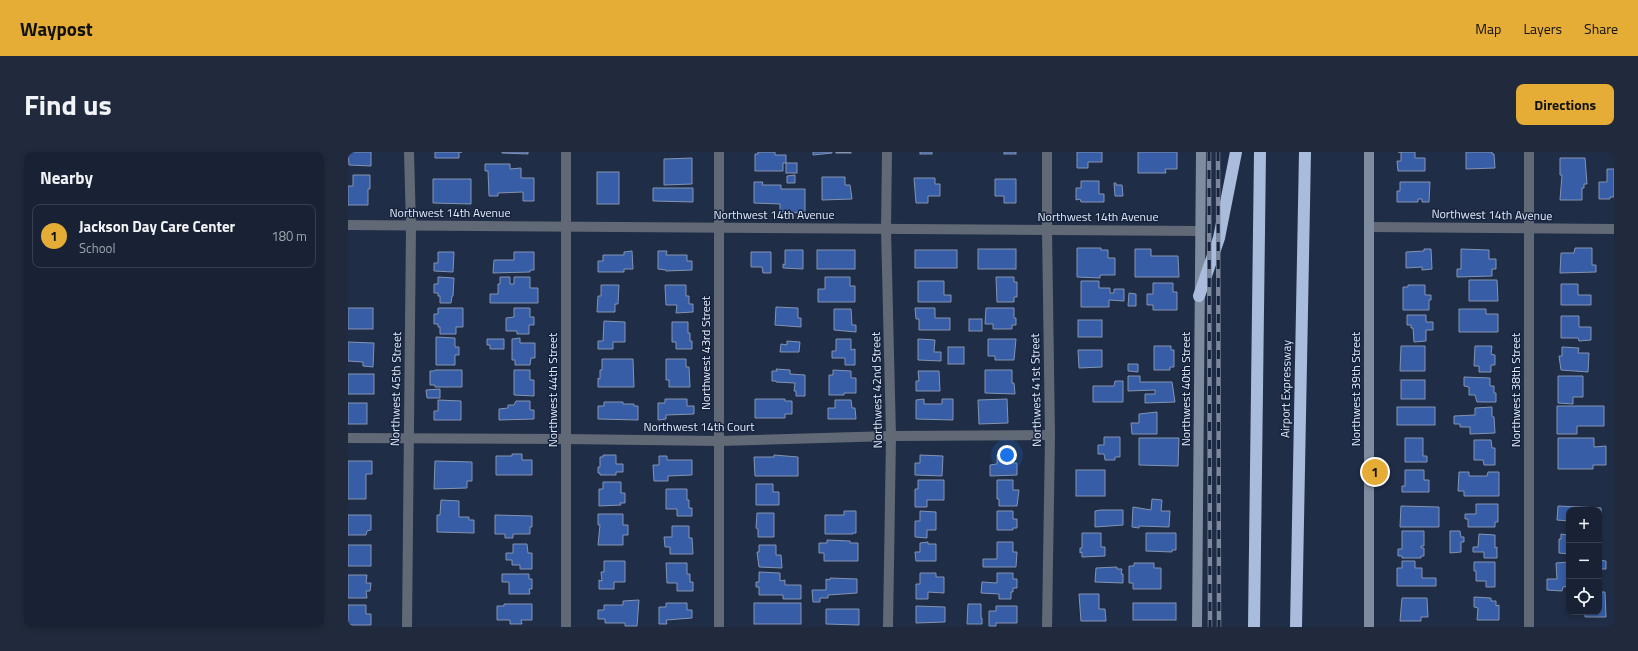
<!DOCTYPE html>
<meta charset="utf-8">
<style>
:root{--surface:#182234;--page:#212a3c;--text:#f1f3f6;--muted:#9fa4ac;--line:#363f4f;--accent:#e5ad36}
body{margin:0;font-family:"Titillium Web",sans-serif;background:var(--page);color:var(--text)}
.controls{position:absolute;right:12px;bottom:12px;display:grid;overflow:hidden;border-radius:8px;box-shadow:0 2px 6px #0003}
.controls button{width:36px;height:36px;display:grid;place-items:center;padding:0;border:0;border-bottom:1px solid var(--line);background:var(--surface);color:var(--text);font:20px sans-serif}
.you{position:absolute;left:659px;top:303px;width:14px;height:14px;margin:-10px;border:3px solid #fff;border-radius:50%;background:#1a73e8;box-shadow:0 0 0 6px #1a73e833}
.badge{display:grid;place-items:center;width:26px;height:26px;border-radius:50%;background:var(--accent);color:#111;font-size:13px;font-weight:700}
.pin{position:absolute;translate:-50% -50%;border:2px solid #fff;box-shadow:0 1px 4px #0006}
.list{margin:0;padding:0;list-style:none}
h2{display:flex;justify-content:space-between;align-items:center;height:52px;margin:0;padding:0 16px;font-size:17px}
h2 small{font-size:13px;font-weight:400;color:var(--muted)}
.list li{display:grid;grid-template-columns:26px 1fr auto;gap:12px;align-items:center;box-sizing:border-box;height:64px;margin:0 8px 8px;padding:0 8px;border:1px solid var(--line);border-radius:8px}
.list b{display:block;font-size:15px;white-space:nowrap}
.list p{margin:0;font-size:13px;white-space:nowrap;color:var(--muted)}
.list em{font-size:13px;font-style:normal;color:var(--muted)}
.icon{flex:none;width:22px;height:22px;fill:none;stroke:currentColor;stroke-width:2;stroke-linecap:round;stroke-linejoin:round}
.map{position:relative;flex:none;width:1266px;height:475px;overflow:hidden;border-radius:8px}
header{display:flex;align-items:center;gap:24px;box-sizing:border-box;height:56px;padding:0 20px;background:var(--accent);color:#111}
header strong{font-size:19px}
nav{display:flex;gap:22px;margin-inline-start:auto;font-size:14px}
.intro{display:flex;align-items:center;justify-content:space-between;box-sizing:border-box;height:96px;padding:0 24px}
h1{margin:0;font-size:28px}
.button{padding:10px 18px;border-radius:8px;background:var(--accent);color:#111;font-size:14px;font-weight:700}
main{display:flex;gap:24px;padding:0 24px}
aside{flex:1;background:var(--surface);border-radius:8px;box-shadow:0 2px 6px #0003}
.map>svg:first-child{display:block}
</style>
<header>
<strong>Waypost</strong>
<nav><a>Map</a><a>Layers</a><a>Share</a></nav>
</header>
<div class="intro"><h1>Find us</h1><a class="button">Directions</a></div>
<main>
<aside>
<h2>Nearby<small></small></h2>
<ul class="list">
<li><span class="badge">1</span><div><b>Jackson Day Care Center</b><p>School</p></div><em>180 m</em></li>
</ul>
</aside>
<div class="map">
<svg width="1266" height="475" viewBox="0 0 1266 475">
<rect width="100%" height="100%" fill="#202d46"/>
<g fill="#365da5" stroke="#8394b2">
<path d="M0,0H23V14L1,13Z"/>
<path d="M87,0H114H111V6H87Z"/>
<path d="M154,0H180V2L154,1Z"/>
<path d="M410,0H427V3H438V11H435V19H407V2H410Z"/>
<path d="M465,0H484V1L465,3Z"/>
<rect x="488" y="0" width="15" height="1"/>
<rect x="572" y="0" width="12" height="2"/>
<rect x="656" y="0" width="12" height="2"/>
<path d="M729,0H754V10H740V16H729Z"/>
<path d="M790,0H829V17H817L818,21H790Z"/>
<path d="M1050,0H1067V6H1077V19H1050L1049,9H1053V0Z"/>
<path d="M1118,0H1144V2H1146L1147,16L1118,17Z"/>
<path d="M344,6V32L316,33V7Z"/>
<path d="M1212,6H1237L1239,32H1236V36H1234V48H1212L1214,23H1212Z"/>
<rect x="438" y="11" width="11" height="10"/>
<path d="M137,12H162V17L173,16V26H186V49H175V40L150,41V44H141L140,19H137Z"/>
<path d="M1259,17H1266V45H1262V47H1251V30H1259Z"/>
<rect x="249" y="20" width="22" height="32"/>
<path d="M5,23H22V37H20V53H0V34H5Z"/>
<path d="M447,23V31H439V24Z"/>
<path d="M474,25H497V33H502L504,47L474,48Z"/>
<path d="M566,26H587V32H592V44H580V51H568Z"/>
<path d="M85,27H123V52L85,51Z"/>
<path d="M647,27H668V51H656V44H647Z"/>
<path d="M733,29H751V42H756V50H733L732,47L728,48V36H733Z"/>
<path d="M406,30H415L414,33H433V37H457V61L432,60V52L406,51Z"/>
<path d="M1052,30H1082L1081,50H1074V47H1070V50H1049V39H1052Z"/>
<path d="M766,31H768V33H774L775,44H767Z"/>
<path d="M305,36H345V50L305,49Z"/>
<path d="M729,96H753V98H760V106H767V123H752V126L729,125Z"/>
<path d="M1227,96H1244V113H1248V120L1212,121L1213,101H1226Z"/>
<rect x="630" y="97" width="38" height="20"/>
<path d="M787,97H803V104H830L831,125H787Z"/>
<path d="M1076,97H1083L1084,117L1074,118V115L1058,116V100L1076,99Z"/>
<path d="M1113,97L1141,98V107H1148V117H1144V124L1109,125V117H1113Z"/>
<path d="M437,98H455V117L435,116V112L437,113Z"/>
<rect x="469" y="98" width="38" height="19"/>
<rect x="567" y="98" width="42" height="18"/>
<path d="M284,99L285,117H276V120H250V109H255V103H276V100Z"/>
<path d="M310,99H319L318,103H339V109H344V118L318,119V118L310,117Z"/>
<path d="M90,100H106L105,120L86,119V111H90Z"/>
<path d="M166,100H186V118H182V120L145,121L146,108H166Z"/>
<path d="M403,100H423V121H415L414,115H403Z"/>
<path d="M90,125L106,126L105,144H104L103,151H92V144H90V141H86V132H90Z"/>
<path d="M152,125H162V132H166V125H182V136H190V151H142V142H150V132H152Z"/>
<path d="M477,125H502V134H507V150H470V137H477Z"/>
<path d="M648,125H666V130H669V145H666V150H649Z"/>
<path d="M1121,128H1149L1150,149H1121Z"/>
<path d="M570,129H596V143H603V150H570Z"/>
<path d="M733,129H751V136H762V141H766V137H776V149L761,148V155H733Z"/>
<path d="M805,131H825V140H829V158H805V153H799V142H805Z"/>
<path d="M1213,132H1230V143H1243V153H1213Z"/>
<path d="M253,133H271L270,152H267V160H249L250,144H253Z"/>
<path d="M317,133H338V144H341V152H345V160L328,161L329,153H318Z"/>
<path d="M1060,133H1077V143H1083V148H1081V158H1055V135H1060Z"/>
<path d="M781,141L788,142V154H780Z"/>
<path d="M428,155L450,156V166H453V175L427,173Z"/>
<rect x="0" y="156" width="25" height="21"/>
<path d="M90,156H115V175H108V182H92V175H90V172H86V162H90Z"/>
<path d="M166,156H182V165H186V173H181V182H169V179H158V166L166,165Z"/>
<path d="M567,156H587V166H602V178H571V167H568Z"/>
<path d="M638,156H666V166H668V173H664V177H645V172H637Z"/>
<path d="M486,157H503L504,173H508V180L486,178Z"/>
<path d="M1111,157H1138V162H1150V180H1111Z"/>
<path d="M1059,163H1078V170H1085V178H1078V189L1066,190L1065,176H1063V173H1059Z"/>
<path d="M1213,164H1231V175H1243V188L1231,189L1230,186H1213Z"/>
<rect x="621" y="167" width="13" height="12"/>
<rect x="730" y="168" width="24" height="17"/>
<path d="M256,169L277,170V190H265V197H250V189H255Z"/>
<path d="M324,170H340V181H342V189H344V197H328V190H324Z"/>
<path d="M88,185L107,186V195H111V203H107V213H88Z"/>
<path d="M172,186V191H187V206H183L182,213H167V208H164V187Z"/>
<path d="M139,187H156V197H142V193H139Z"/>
<path d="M488,187H503V198L507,197V213H497V206H484V199H488Z"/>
<path d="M570,187L587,188L586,200H593V209L570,208Z"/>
<path d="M640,187H668L666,208H647V204H640Z"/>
<path d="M439,189L452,190L451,200H432L433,192L439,193Z"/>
<path d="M0,190L26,191L25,215L15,214V210L0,209Z"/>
<path d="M806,194H823V198H826V215H822V218H806Z"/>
<path d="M1053,194H1077V219H1052Z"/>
<path d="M1127,194H1144L1143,202L1147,203V213H1143V220H1131V214H1126Z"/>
<rect x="600" y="195" width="16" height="17"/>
<path d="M1214,195L1231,196L1230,201H1241L1240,220L1213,218L1211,204H1214Z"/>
<path d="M730,198H754V215L731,216Z"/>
<path d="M254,207H285L286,235H250V226L252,227V218H254Z"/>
<path d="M318,207H338V215H341L342,235H321V228H318Z"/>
<path d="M780,212H790V220L780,219Z"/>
<path d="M428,217L442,218V222L457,223V244H448V239H446L447,231L428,230V229H424V219H429Z"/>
<path d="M87,218H114V235H87V233H82V219H86Z"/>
<path d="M166,218H182V228H186V244L166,243Z"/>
<path d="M485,218L503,219V226H508V241H496V243H481V223H485Z"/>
<path d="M637,218H664V231H666L667,242L637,241Z"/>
<path d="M570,219H591L592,239H568V229H571Z"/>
<rect x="0" y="222" width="26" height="20"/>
<path d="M780,224H792V230H824L827,250L797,251V242H807V238L780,239Z"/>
<path d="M1210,224H1235V245H1225V252L1210,251Z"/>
<path d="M1116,225L1142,226V234H1146V241H1148V250H1129L1127,243H1121V235L1116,234Z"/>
<rect x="1053" y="228" width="24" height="19"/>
<path d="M767,229H775V250H745V234H766Z"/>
<path d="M92,237V246H79L78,238Z"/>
<path d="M317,247H339V254H346V262L318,263V267L310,268V251H317Z"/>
<path d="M407,247H437V249H444V262H437V266H407Z"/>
<path d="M576,247V252H594V247H605V268L568,267V248Z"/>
<path d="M659,247L660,271L631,272L630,248Z"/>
<path d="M90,248L113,249V268H86V259H90Z"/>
<path d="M487,248H503L504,256H507L508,267H480V256H487Z"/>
<path d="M168,249H182V258H186V267L151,268V257L160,256V253H166Z"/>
<path d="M256,250H275V252H286V254H290V268L250,267V254H256Z"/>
<rect x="0" y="251" width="19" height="21"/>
<path d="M1209,254H1256V274H1229V282H1209Z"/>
<rect x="1049" y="255" width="38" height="18"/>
<path d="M1144,255V264L1146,265L1147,281L1122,282V275H1112V272H1106V264L1127,263V256Z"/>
<path d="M809,260V282H784L783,271H791V262Z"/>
<path d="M756,285H772V305H767V308H757L756,302H750V293H756Z"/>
<path d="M791,286H831L830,314L791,313Z"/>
<path d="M1057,286H1075V304H1079V310H1057Z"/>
<path d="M1210,286H1246V295L1258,294V313H1245V317H1210Z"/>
<path d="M1126,288H1143L1144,296H1147V313H1136L1135,308H1126Z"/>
<path d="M164,302H174V308H184V323H148V304H164Z"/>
<path d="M255,303H268V312H275V320H268V323H252V321H250V315H252V305H255Z"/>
<path d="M426,303L450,305V324H407L406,305H426Z"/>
<path d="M572,303L595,304L594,324L567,323V311H572Z"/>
<path d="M649,303H665V311H669V323L642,324V313L649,312Z"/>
<path d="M311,304H319V308H344V323L320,324V329H306L305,313H311Z"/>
<path d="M0,309H24V322H18V347H0Z"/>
<path d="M87,309L124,310V329H119V336L86,337Z"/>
<rect x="728" y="318" width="29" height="26"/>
<path d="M1057,318H1076V328H1081V340H1054V334H1057Z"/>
<path d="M1111,320H1121V324H1139L1140,320H1151V344H1116V339H1110Z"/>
<path d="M570,328H596V348H579V355H567V337H570Z"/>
<path d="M649,328H665V338H671L669,354H651V347H649Z"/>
<path d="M255,330H273V341H277V351H272L273,353L251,354V337H255Z"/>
<path d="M408,332H425V340H431V353H408Z"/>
<path d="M318,337H339V348H341V356H344V364H329V357H318Z"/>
<path d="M804,347L814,348L813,359H822L821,375L791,374V376L784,375L785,355L803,358Z"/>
<path d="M93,348L111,349V365H121V368H126V381L89,380V363H92Z"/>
<path d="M1128,352H1150V370H1147V375H1120V367H1117V362H1128Z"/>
<path d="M1053,354L1091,355V375H1052Z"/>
<path d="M1210,354L1253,356V372H1251V358H1221V369L1209,368Z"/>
<path d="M753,358H775V373L747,375V359Z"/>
<path d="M496,359H508V381H505V382H477V363H496Z"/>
<path d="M572,359L588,360V378H579V386L567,385V369H572Z"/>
<path d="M649,359H665V367H669V376H665V378H649Z"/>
<path d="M409,361H426V385H410V377L408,376Z"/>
<path d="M250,362H275V373H280V383H275V393H250L252,373H250Z"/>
<path d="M0,363H23V378L19,379L18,383H0Z"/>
<path d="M147,363L184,364V375H182V382H165V386H157V382H147Z"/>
<path d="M324,374H341V386H344L345,402H322V395H317L316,385H324Z"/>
<path d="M1054,379H1076V394H1073V396H1076V404H1073V406H1054V404H1050V397H1054Z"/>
<path d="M1102,379H1112L1113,385H1116V390H1113V400L1102,401Z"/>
<path d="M1219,380H1221V402L1211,401V387H1213V382L1219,383Z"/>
<path d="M734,381H753V395H757V404L734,405V400L732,401V396H734Z"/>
<path d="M798,381H828V398H824V400L798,399Z"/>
<path d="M1131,382L1147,383V396L1149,395V406H1136V400H1125V395H1130Z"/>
<path d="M479,388L502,389V391H510V409H476V401H471V391H479Z"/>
<path d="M580,390V392H588V409H568L567,400H572V391Z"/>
<path d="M649,390H665V400H669L668,415H635V407H649Z"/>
<path d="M165,392H179L180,401H184V417H172V413H164V408H158V401H165Z"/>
<rect x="0" y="393" width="23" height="21"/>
<path d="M411,393H428V403H433L434,416L411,415L409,400H411Z"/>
<path d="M1251,408L1258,409V417H1251Z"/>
<path d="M256,409H277V430H266V437H251V428L254,429L253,420H256Z"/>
<path d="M1054,409H1067V416H1074V426H1088V434H1049V416H1054Z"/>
<path d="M1126,410H1147V435H1138V429H1128V419H1126Z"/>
<path d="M1221,410V434L1215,435L1214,439L1199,438V427H1209L1208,411Z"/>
<path d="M318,411H339V422H342V430H345V439H329V431H319Z"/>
<path d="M786,411H806V416H813V437H785V431H781V414H786Z"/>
<path d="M769,415V417H774L773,422H775V431L747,430L748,416Z"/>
<path d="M411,420L432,421V429L437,428V433H453V447H435V443H411V435H408V430H411Z"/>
<path d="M572,421H588V425H596V441L580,440V447H568V432H572Z"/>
<path d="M649,421H665V427H669V436H665V440H663V447H651V442L633,441L634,430L649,431Z"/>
<path d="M154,422H181V427H184V437H181L182,442H161V430H154Z"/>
<path d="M0,423H19L18,431H23L22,439H18L19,446H0Z"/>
<path d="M482,426L509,427V441L480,443V446H472V450H465L464,438H478V427L482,428Z"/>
<path d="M1251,440H1257L1258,465H1237V460H1251Z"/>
<path d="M731,442H751V457H757L758,469H733Z"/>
<path d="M1126,445L1143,446V449H1148V454L1151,453V468H1129L1130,456L1126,455Z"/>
<path d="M1054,446H1079L1080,465H1073V469H1052Z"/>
<path d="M291,448L289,474H277V471H257V467H250V458H256V453H275V449Z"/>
<path d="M318,451H339V458H344V466L318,468L319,472H311V455H318Z"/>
<rect x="406" y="451" width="47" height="21"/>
<rect x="785" y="451" width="43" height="17"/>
<path d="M156,452H184V468H173L174,472H162V468H149V454H156Z"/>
<path d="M620,452H633V466H634V472H619Z"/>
<path d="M0,453H18V462H23V473H0Z"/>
<path d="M568,454L597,455V470L568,471Z"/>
<path d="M648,454H669V471H648V474H641V459H648Z"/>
<path d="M478,457H511V473L478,472Z"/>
</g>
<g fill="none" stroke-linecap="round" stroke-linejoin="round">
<g stroke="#626976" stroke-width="10">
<path d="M218,0V475"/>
<path d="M539,0L538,77L543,284L540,475"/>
<path d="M1181,0V475"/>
<path d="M0,73L852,79"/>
<path d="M0,286L218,287L371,289L543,284L702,283"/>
<path d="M59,475L63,74L61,0"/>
<path d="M371,475V0"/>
<path d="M699,475L702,283L699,78V0"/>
</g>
<path stroke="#626976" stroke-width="10" d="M1022,75L1266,77"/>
<g stroke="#7f8b9f" stroke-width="10">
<path d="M1021,0V475"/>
<path d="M849,475L853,0"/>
</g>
<g stroke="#a9bcdb" stroke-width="12">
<path d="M851,144L871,86L888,0"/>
<path d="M906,475L912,0"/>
<path d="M948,475L957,0"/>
</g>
<g stroke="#7c879c" stroke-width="4.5">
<g id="rail">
<path d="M861,0L862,475"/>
<path d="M870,0L871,475"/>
</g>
</g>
<use href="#rail" stroke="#16233c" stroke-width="3" stroke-dasharray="9" stroke-linecap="butt"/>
</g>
<g text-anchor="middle" stroke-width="3" stroke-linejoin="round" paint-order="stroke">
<g font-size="12" fill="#e2ebfc" stroke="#16233c">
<text x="102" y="65">Northwest 14th Avenue</text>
<text x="426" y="67">Northwest 14th Avenue</text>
<text transform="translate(1144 63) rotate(1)" y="4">Northwest 14th Avenue</text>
<text x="750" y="69">Northwest 14th Avenue</text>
<text transform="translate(358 201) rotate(-90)" y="4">Northwest 43rd Street</text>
<text transform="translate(48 237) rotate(-89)" y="4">Northwest 45th Street</text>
<text transform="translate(838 237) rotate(-90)" y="4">Northwest 40th Street</text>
<text transform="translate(938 237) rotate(-89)" y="4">Airport Expressway</text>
<text transform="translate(1008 237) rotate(-90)" y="4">Northwest 39th Street</text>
<text transform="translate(205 238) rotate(-90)" y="4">Northwest 44th Street</text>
<text transform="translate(529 238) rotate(-91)" y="4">Northwest 42nd Street</text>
<text transform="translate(688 238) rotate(-91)" y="4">Northwest 41st Street</text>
<text transform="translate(1168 238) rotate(-90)" y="4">Northwest 38th Street</text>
<text x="351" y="279">Northwest 14th Court</text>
</g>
</g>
</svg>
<div class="controls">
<button>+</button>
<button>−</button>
<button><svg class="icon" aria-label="locate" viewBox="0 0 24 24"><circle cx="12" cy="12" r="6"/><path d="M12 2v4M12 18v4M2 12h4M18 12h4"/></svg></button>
</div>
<div class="you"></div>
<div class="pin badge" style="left:1027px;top:320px">1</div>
</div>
</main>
